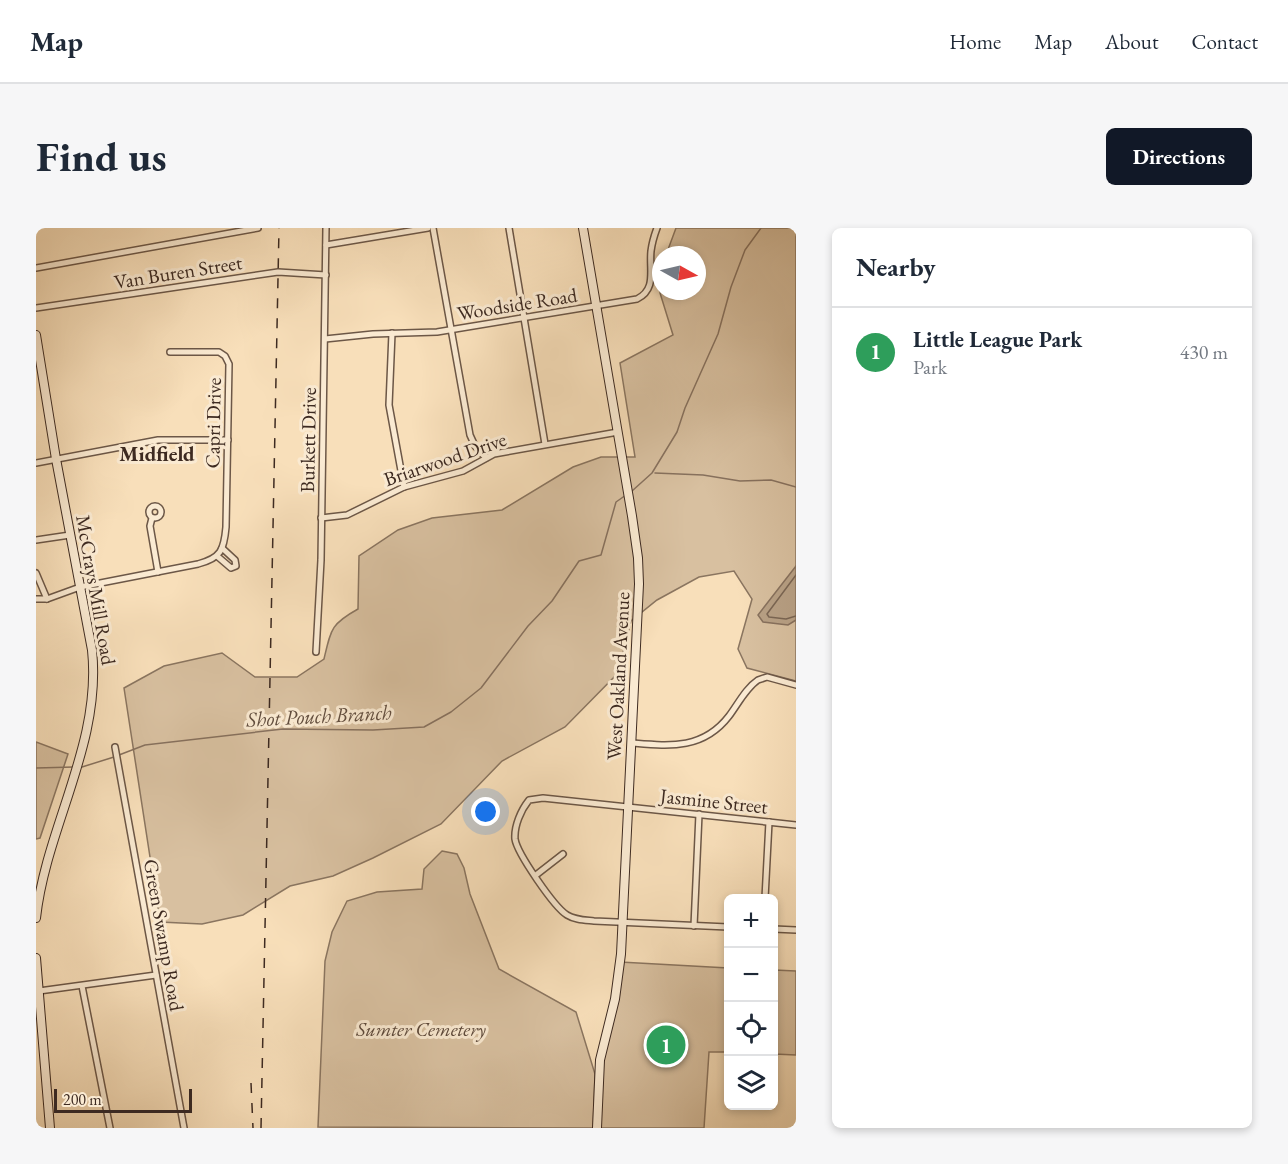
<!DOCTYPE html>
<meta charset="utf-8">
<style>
:root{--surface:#fff;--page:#f6f6f7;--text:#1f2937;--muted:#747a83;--line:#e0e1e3;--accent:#111827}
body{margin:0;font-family:"EB Garamond",serif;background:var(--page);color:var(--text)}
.controls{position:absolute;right:18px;bottom:18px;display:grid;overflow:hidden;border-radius:9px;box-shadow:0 3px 9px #0003}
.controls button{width:54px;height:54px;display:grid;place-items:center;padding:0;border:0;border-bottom:2px solid var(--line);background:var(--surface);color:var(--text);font:30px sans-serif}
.compass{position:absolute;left:616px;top:18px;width:54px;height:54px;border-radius:50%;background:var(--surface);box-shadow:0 3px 9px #0003;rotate:98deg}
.scale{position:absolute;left:18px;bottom:15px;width:138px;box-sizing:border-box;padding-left:6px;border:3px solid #3d2a21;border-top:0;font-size:16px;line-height:21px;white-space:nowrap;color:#3d2a21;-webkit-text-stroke:4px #faead2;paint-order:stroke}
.you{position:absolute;left:450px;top:584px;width:21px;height:21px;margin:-15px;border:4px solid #fff;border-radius:50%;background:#1a73e8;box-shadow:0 0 0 9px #1a73e833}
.badge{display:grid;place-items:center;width:39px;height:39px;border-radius:50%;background:var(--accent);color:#fff;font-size:20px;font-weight:700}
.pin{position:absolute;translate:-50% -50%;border:3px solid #fff;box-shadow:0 2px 6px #0006}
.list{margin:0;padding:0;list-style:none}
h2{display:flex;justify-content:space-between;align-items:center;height:78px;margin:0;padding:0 24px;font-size:26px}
h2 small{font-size:20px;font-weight:400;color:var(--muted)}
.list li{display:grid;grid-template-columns:39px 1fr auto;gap:18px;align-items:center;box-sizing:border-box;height:90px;padding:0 24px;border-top:2px solid var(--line)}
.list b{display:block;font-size:22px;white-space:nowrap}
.list p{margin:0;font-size:20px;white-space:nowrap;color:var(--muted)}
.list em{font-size:20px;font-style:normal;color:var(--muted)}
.icon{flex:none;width:33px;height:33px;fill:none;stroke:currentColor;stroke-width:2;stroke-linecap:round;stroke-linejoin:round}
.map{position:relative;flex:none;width:760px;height:900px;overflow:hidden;border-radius:9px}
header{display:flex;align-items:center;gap:36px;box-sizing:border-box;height:84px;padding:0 30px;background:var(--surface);border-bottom:2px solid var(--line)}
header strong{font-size:28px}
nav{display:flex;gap:33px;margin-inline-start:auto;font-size:21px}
.intro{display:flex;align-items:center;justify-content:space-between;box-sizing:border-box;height:144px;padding:0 36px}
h1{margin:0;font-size:42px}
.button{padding:15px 27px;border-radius:9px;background:var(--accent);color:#fff;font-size:21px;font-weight:700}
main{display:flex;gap:36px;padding:0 36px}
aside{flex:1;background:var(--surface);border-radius:9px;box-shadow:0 3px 9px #0003}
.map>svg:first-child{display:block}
</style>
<header>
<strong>Map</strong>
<nav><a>Home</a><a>Map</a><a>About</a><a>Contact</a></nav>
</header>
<div class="intro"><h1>Find us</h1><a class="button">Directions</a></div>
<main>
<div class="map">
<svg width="760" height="900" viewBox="0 0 760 900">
<rect width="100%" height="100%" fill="#f8dfba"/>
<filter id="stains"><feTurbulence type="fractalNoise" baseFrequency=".00333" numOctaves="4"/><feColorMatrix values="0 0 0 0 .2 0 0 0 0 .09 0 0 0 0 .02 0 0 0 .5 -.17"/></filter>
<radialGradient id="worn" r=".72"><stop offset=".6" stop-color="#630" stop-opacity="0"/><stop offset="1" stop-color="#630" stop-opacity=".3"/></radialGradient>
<g fill="#d8c0a0" stroke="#8a7560" stroke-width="1.5">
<path d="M640,0H760V453L711,440L702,421L716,371L698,343L663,349L621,372L595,393L582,445L529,499L466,533L405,596L337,630L297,648L254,658L207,687L166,696L124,694L88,460L128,438L186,425L219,449H261L288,431C295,401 295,396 322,381L323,328L362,302L396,290L466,282L537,239L565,229H599L584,135L637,107L624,65L625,58V63H661V27H630Z"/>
<path d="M0,514L32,526L4,610L0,611Z"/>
<path d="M406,623L421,626L428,640L434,666L463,741L540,784L559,846L557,900L282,899L289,733L296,704L311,673L341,664L386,661L388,641Z"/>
<path d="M584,734L692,740V824H673L668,900H561L563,850Z"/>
<path d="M738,742L760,743V827L738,826Z"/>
</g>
<path fill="#b8a186" stroke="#87715e" stroke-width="1.5" d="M760,338V392L752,397L727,394L722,387Z"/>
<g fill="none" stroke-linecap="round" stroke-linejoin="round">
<path stroke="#7a6654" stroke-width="1.5" d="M760,347L731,386L733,389L750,391L760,388"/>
<g stroke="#87715e" stroke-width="1.5">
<path d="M619,245L667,247L704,253L735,252L760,259"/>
<path d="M596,263L616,245L641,204L649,180L682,106L695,59L709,22L725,0"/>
<path d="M83,527L109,517L247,501L337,502L388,499L415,484L445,460L492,398L516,373L543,333L565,327L580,274L590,267"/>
<path d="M46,539L78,529"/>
<path d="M0,540L38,539"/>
</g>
<g stroke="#6c5747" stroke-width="8">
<g id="street">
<path d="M397,0L434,207L439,218L450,230"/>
<path d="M473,0L509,216"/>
<path d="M290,17L392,0"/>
<path d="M0,40L222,0"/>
<path d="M0,80L242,44L290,47"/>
<path d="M356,105L353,177L368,259"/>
<path d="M289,111L337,106L401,104L601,71C621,61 613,42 615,23C616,15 618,8 621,0"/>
<path d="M0,235L122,212H192"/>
<circle cx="119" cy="284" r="6"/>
<path d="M116,290L114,298L122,344"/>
<path d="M285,290L311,287L368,259L427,243L458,226L582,204"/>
<path d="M0,312L34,307"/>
<path d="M181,328L195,340L200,338L199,332L186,320"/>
<path d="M0,345L11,371"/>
<path d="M0,371H11L44,359L162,336C185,330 188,322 190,299L193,136L189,128L183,124H134"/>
<path d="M280,424L285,332L290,0"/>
<path d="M596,515C633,518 667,522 693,488C702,476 710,460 722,452L731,449L760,457"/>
<path d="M79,519L148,900"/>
<path d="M500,647L527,626"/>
<path d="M729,670L733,594"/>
<path d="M658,698L663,586"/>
<path d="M692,699L558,693C548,692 539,692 531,687C518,679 481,625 479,611C478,598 485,582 493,572L507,570L760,597"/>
<path d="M738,701L760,702"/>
<path d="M46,758L74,900"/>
<path d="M3,763L120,747"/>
</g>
</g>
<g stroke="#3d2a21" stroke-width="10">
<g id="secondary">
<path d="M547,0L596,288L602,330L603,356L585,726L579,771L564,832L561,900"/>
<path d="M0,107L20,231L56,422C66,516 10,599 0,690"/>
<path d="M0,730L14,900"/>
</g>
</g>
<use href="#street" stroke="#faead2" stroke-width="5"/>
<use href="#secondary" stroke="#faead2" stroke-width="8"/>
<g stroke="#3d2a21" stroke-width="1.5" stroke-dasharray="10 10" stroke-linecap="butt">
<path d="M215,855L217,900"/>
<path d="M225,900L243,0"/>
</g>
</g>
<g text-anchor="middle" stroke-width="6" stroke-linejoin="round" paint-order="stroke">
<g font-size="20" fill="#3d2a21" stroke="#faead2">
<text transform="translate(142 44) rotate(-9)" y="7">Van Buren Street</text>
<text transform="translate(481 76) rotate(-9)" y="7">Woodside Road</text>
<text transform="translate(177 195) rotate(-89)" y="7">Capri Drive</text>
<text transform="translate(272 212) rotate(-89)" y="7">Burkett Drive</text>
<text transform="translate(409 231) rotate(-19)" y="7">Briarwood Drive</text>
<text transform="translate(60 362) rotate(80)" y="7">McCrays Mill Road</text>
<text transform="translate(582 448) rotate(-87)" y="7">West Oakland Avenue</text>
<text transform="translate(678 573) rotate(6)" y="7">Jasmine Street</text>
<text transform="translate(128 707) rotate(80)" y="7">Green Swamp Road</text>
</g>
<g font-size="20" font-style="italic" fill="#5c483a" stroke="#faead2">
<text x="385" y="808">Sumter Cemetery</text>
</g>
<g font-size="21" font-weight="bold" fill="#3d2a21" stroke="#faead2">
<text x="121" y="233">Midfield</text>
</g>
<g font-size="21" font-style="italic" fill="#624e3f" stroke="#faead2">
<text transform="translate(283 488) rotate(-3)" y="7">Shot Pouch Branch</text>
</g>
</g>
<rect width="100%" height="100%" filter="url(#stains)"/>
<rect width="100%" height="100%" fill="url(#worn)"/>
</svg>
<div class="controls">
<button>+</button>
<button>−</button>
<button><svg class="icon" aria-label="locate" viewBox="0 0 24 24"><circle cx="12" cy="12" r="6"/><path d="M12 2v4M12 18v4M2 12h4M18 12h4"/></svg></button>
<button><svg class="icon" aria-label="layers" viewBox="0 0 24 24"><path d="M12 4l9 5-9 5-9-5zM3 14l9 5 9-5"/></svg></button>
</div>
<svg class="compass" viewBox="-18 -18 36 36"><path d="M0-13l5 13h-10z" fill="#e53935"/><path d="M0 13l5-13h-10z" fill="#747a83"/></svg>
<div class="scale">200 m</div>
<div class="you"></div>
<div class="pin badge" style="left:630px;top:817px;background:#2e9e5b">1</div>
</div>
<aside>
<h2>Nearby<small></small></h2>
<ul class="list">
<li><span class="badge" style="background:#2e9e5b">1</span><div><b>Little League Park</b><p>Park</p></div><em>430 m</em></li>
</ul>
</aside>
</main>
